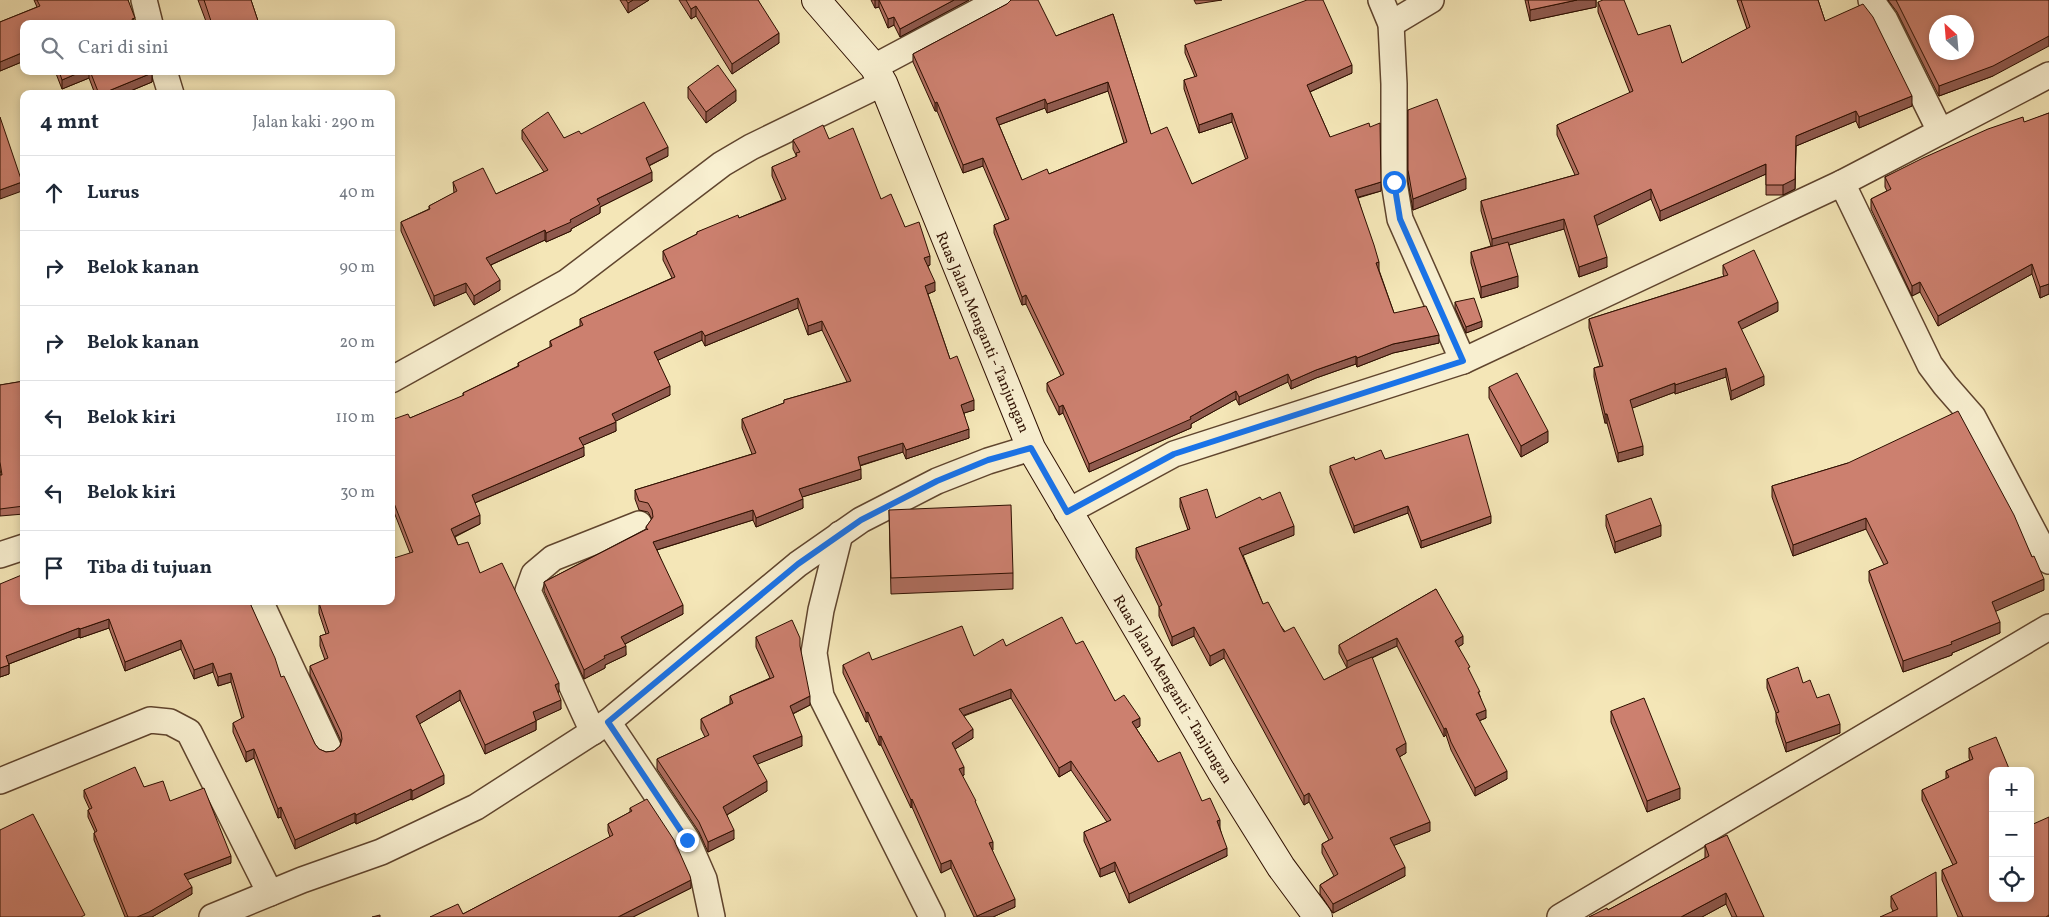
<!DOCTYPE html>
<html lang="id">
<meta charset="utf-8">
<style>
:root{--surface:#fff;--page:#f2f2f3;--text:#1f2937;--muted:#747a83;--line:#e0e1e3}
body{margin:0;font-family:Vollkorn,serif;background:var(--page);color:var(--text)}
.controls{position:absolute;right:15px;bottom:15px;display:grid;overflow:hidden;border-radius:10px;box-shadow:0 2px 8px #0003}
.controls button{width:45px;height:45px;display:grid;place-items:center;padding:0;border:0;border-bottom:1px solid var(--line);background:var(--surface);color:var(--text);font:25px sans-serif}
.compass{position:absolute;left:1929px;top:15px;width:45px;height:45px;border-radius:50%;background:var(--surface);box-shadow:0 2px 8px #0003;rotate:334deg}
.stop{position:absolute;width:15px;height:15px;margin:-11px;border:4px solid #1a73e8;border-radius:50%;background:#fff}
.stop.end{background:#1a73e8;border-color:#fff;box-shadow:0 1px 5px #0008}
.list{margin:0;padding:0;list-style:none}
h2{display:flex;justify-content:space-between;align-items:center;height:65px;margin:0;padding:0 20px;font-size:21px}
h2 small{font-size:16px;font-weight:400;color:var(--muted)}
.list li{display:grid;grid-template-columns:32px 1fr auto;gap:15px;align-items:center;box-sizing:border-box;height:75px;padding:0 20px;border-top:1px solid var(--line)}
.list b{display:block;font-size:19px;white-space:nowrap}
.list em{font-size:16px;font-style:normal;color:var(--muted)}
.icon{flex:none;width:28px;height:28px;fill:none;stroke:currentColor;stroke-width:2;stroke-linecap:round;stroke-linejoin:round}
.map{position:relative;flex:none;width:2049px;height:917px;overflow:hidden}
.search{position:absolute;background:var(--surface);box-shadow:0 2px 8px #0003;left:20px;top:20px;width:375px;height:55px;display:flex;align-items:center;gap:12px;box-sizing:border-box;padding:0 18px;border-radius:10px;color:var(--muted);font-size:19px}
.panel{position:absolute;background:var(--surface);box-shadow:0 2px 8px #0003;left:20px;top:90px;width:375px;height:515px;border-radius:10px}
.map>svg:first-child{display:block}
</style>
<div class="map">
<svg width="2049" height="917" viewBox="0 0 2049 917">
<rect width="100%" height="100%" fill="#f4e6b7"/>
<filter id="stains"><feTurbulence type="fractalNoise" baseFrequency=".004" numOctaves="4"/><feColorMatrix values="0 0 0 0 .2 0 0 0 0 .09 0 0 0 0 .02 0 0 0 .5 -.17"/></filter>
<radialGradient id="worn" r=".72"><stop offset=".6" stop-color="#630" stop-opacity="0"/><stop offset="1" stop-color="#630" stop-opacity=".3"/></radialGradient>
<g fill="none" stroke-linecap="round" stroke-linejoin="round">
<g stroke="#60452e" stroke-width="28">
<g id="minor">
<path d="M144,0L150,24"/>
<path d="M1381,0L1391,24L1394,84V182L1400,219L1463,361"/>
<path d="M1871,0L1885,20L1940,131"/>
<path d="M1391,24L1431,0"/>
<path d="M874,67L1000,0"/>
<path d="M164,71L171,94"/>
<path d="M1842,183L1930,365L1945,385L1973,417L2049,561"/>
<path d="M391,380L567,282L722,164L751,147L883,83"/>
<path d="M1067,512L1174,454L1463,361L1842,183L2049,75"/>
<path d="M840,534L821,610L814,653L821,696L932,917"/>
<path d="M0,555L24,547"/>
<path d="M260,601L328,747"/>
<path d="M608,722L687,840L704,879L712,917"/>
<path d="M593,732L528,591L534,574L553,558L639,524"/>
<path d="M0,781L150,720L170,722L189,732L270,893"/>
<path d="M212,917L302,880L381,852L476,807L608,722L798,564L861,520L937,481L988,461L1031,448"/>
<path d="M1560,917L2049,627"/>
</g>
</g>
<g stroke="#2e0f00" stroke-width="30">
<path id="secondary" d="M816,0L874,67L883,83L1031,448L1221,771L1281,867L1318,917"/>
</g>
<use href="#minor" stroke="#f8efd0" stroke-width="25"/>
<use href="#secondary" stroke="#f8efd0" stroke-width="28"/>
</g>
<g fill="#af6e5f" stroke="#2e0f00" fill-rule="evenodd">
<path d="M34,0H128L135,24H24V61L0,71V22L37,7Z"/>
<path d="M198,0H251L259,24H207Z"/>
<path d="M620,0H649L628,13Z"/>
<path d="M679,0H758L779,43L732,74L696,16L691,19Z"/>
<path d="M871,0H969L900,37L894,25L888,28L879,7L875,8Z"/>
<path d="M1194,0H1222L1196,4Z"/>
<path d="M1525,0H1596V7L1530,21Z"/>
<path d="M1737,0H1818L1825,21L1912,106L1859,128L1856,121L1796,146L1795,189L1783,195H1766V174L1660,221L1651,199L1597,225L1607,267L1579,277L1564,229L1509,245L1518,287L1481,298L1471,263V252L1491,246L1481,211V201L1575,175L1557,135V125L1630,93L1598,12V2L1638,35L1682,63L1747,29Z"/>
<path d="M1888,0H2049L1993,76L1939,96L1897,12Z"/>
<path d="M1007,4L1056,36L1113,14L1151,134L1192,184L1246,160L1232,122L1199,133L1184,89V80L1195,77L1185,53V45L1352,73L1310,92L1330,137L1381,191L1358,198L1379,270L1394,313L1439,343L1393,353L1357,367L1356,364L1316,378L1291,389L1288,382L1239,405L1236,399L1191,424V428L1089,472L1063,413L1059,415L1047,391V383L1061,376L1026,304L1022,305L994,233V225L1006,220L983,166L963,173L937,111H935L913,62V54ZM1108,91L1124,143L1049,174L1022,180L999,125L1045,108L1047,113Z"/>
<path d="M55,71H152V82L123,94H95L89,78L62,89Z"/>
<path d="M688,87L736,101L706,123L688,98Z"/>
<path d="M1408,110L1466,189L1413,210L1408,181Z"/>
<path d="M2049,113V294L2040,298L2032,274L1938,326L1920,292L1912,296L1871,209V199L1887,191L1885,187V177Z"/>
<path d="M522,130L564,138L581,134L668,156L649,166L652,181L600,207V213L571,229V231L546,242L545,240L491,265L500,290L474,305L466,292L434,306L401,231V222L429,209V206L454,193L453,182L496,194L544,172L522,139Z"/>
<path d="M829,139L905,227L930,265L928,266L935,291L928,294L950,359L974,410L964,413L969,438L906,459L903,452L860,466L861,479L802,497L803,508L756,527L753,520L657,550L683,614L625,644L626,655L605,665V668L584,679L544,591V582L646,529V527L652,519L648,512L639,510L635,499V490L752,454L742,428V419L784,403V400L847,382L822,330L808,335L798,308L705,346L702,340L658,360L670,395L615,421L616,431L583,445L584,456L475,503L480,524L455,537L458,545L480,573L559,692L558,693L561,709L536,720V730L485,754L460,700L419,724L444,784L412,800L411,799L356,824L355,822L295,849L281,817L278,818L254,758L246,762L233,732V723L242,719L231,682L218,686L213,672L194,679L181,649L125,671L109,628L80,638L79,637L9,664V674L0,677L24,601H249L281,677L315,744L319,749L326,752L334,751L340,746L341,741L310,675V666L325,660L320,646V636L326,634L319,613V603L391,601L410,553L392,507H391V420L410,418L463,396V393L518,366V363L550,347V341L580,326V319L672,278L663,260V251L697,234V232L739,218L782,200L772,176V167L796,157V155L793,149V140Z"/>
<path d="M1723,265L1778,311L1741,329L1764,385L1731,400L1726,377L1675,394V392L1632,408L1643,455L1618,462L1607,423H1605L1594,377V368L1600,366L1589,328V319L1724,276L1723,274Z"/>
<path d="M1455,302L1482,327L1466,333L1455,308Z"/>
<path d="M24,381V514L0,516V475H1L0,469V385Z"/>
<path d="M1489,387L1548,442L1521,457L1489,398Z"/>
<path d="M1385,459L1491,523L1421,548L1408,513L1354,533L1330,473V466L1355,460Z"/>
<path d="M1848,463L2044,590L1995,611L2000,633L1952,653V655L1903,672L1869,581V571L1884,565L1866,529L1793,556L1772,497V486Z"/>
<path d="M1180,498L1216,518L1262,500L1294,535L1243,555L1263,604L1324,680L1347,668L1339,653V645L1436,589L1463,644L1458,647L1480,696L1486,718L1479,721L1507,779L1475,796L1451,750L1446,735L1444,737L1397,646L1372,658L1406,753L1399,757L1430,831L1394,845L1405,876L1333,913L1320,894V885L1334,876L1322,853V844L1329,840L1309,802L1304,805L1224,658L1210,666L1194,636L1172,646L1159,616V607L1136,558V548L1188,530L1180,507Z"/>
<path d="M889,510L1013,573V589L891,594Z"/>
<path d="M1606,515L1661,536L1615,553L1606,526Z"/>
<path d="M756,637L800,648L810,705L793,714L802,746L757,764L767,791L727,815L734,839L708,852L699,832L657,769V759L705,737L701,729V719L730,704V696L770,678L756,647Z"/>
<path d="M1076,644L1115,701L1140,726L1136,728L1158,762L1202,801L1220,828L1227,856L1129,903L1115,871L1100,877L1084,841V832L1107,822L1071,770L1059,777L1011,698L964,716L973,738L955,749L964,775L962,776L976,805L992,850L1015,907L993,917H974L951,868L941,873L912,807L911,808L881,745H879L868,721L866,722L843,673V665L872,660L974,656L1006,646Z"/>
<path d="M1767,679L1803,683L1817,698L1840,733L1786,752L1776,722V713L1767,688Z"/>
<path d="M1611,711L1680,799L1647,812L1611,722Z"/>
<path d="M1969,748L2031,825L2049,917H1958L1942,880V870L1953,865L1922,800V790L1946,779V771L1970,760L1969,758Z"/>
<path d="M144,787L170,801L231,863L187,879L192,894L152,917H125L94,840V833L95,832L88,817V810H90L84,797V790Z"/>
<path d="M630,808L691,888L633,917H430L463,914L610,837L608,831V824L630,812Z"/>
<path d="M1705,845L1764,917H1732L1726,904L1702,917H1589L1608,910L1705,858Z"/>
<path d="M1891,896L1937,917L1893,911L1891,907Z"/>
</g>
<g fill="#8f5a4e" stroke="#2e0f00">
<path d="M633,0H649L628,13V3Z"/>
<path d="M875,0H879V7L875,8Z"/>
<path d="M954,0H969L900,37V29Z"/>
<path d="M1577,0H1596V7L1530,21V10Z"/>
<path d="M696,6V16L691,19V9Z"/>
<path d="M894,17V25L888,28V19Z"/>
<path d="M779,33V43L732,74V64Z"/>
<path d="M2049,36V46L1993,76L1939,96V86Z"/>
<path d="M24,52V61L0,71V62Z"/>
<path d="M1352,65V73L1307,93V85Z"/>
<path d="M83,71H89V78L62,89V80Z"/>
<path d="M152,73V82L123,94H101Z"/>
<path d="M1108,82V91L1047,113V104Z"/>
<path d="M736,90V101L706,123V112Z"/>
<path d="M1912,96V106L1859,128V117Z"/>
<path d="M1045,99V108L996,126V118Z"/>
<path d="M937,102V111H935V103Z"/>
<path d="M1856,111V121L1796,146L1795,189L1783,195V185L1796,136Z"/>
<path d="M1232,113V122L1199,133V125Z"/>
<path d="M668,147V156L646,167V158Z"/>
<path d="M983,158V166L963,173V165Z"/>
<path d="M1766,164V174L1660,221V211Z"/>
<path d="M652,172V181L600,207V213L571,229V231L546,242V233L570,220L597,199Z"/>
<path d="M1466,178V189L1413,210V199Z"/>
<path d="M22,182V191L0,199V190Z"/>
<path d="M1381,182V191L1355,198V190Z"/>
<path d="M1651,189V199L1594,227V216Z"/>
<path d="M1564,219V229L1492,250V239Z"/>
<path d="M545,230V240L486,267V258Z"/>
<path d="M930,256V265L924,267V258Z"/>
<path d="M1607,257V267L1579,277V267Z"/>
<path d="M1379,262V270L1376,271V263Z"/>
<path d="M2032,264V274L1938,326V316Z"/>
<path d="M1518,276V287L1481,298V287Z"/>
<path d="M500,280V290L474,305V296Z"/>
<path d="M935,282V291L925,295V286Z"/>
<path d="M1920,282V292L1912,296V286Z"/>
<path d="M466,283V292L434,306V296Z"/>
<path d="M2049,284V294L2040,298V287Z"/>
<path d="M1026,295V304L1022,305V297Z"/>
<path d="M798,298V308L705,346V336Z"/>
<path d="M1778,302V311L1738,331V322Z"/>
<path d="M822,321V330L808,335V326Z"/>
<path d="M1482,321V327L1466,333V327Z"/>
<path d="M702,331V340L654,362V352Z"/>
<path d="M1439,335V343L1393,353L1357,367V358L1393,344Z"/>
<path d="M1356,356V364L1316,378L1291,389V381L1316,370Z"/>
<path d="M1726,368V377L1675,394V385Z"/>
<path d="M1288,374V382L1239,405V397Z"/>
<path d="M1764,376V385L1731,400V391Z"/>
<path d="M1675,383V392L1630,409V400Z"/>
<path d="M670,386V395L612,423V414Z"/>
<path d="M1236,391V399L1191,424V428L1089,472V464L1190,417Z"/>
<path d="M974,400V410L961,414V405Z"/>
<path d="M1063,405V413L1059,415V407Z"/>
<rect x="1605" y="414" width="2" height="9"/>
<path d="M616,422V431L579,447V438Z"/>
<path d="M969,429V438L906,459V450Z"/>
<path d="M1548,431V442L1521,457V446Z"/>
<path d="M903,443V452L858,466V457Z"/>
<path d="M1643,446V455L1618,462V453Z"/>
<path d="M584,447V456L472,504V495Z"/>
<path d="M861,469V479L799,498V489Z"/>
<path d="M803,499V508L756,527V518Z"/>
<path d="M1408,506V513L1354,533V526Z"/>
<path d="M753,510V520L653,551V542Z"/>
<path d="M480,515V524L451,538V529Z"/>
<path d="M1491,516V523L1421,548V541Z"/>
<path d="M1866,518V529L1793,556V545Z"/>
<path d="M1661,525V536L1615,553V542Z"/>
<path d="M1294,526V535L1239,557V548Z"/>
<path d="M2044,579V590L1992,613V602Z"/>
<path d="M683,605V614L621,646V637Z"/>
<path d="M109,619V628L80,638V629Z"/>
<path d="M2000,622V633L1952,653V655L1903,672V661Z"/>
<path d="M1194,627V636L1172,646V637Z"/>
<path d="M79,628V637L6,665V656Z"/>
<path d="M1463,636V644L1455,649V641Z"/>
<path d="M1397,638V646L1347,669V661Z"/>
<path d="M181,640V649L125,671V662Z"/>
<path d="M626,646V655L605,665V668L584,679V670L604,656Z"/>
<path d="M1224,649V658L1210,666V656Z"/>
<path d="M213,663V672L194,679V670Z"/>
<path d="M9,665V674L0,677V668Z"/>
<path d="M231,673V682L218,686V677Z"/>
<path d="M559,683V692L555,695V685Z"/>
<path d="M1011,689V698L959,717V709Z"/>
<path d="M460,690V700L416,726V716Z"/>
<path d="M810,696V705L790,715V706Z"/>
<path d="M561,700V709L533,722V712Z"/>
<path d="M1486,710V718L1476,722V714Z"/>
<path d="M868,712V721L866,722V713Z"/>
<path d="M1140,718V726L1132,731V722Z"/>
<path d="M536,721V730L485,754V745Z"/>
<path d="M1840,724V733L1786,752V743Z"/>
<path d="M1446,728V735L1444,737V729Z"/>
<path d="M973,729V738L952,751V743Z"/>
<path d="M802,736V746L753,766V756Z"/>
<path d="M881,736V745H879V737Z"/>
<path d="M1406,743V753L1396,759V749Z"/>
<path d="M254,749V758L246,762V752Z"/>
<path d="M1071,761V770L1059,777V768Z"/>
<path d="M964,767V775L959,778V769Z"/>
<path d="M1507,771V779L1475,796V788Z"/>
<path d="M444,775V784L412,800V791Z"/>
<path d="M767,781V791L723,817V807Z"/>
<path d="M1680,788V799L1647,812V801Z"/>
<path d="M411,789V799L356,824V815Z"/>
<path d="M1309,793V802L1304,805V796Z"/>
<path d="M912,799V807L911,808V800Z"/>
<path d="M281,807V817L278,818V809Z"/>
<path d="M355,813V822L295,849V840Z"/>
<path d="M1220,820V828L1217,829V821Z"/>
<path d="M1430,822V831L1390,847V838Z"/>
<path d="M734,830V839L708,852V842Z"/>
<path d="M993,842V850L989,852V843Z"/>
<path d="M1227,848V856L1129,903V894Z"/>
<path d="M231,856V863L184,881V874Z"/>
<path d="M951,860V868L941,873V864Z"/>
<path d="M1115,862V871L1100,877V869Z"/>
<path d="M1405,867V876L1333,913V904Z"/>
<path d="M691,880V888L633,917H618Z"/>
<path d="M192,887V894L152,917H137Z"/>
<path d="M1726,893V904L1702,917H1681Z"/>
<path d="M1015,899V907L993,917H977V916Z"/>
</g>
<g fill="#cc806f" stroke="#2e0f00" fill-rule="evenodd">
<path d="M37,0H128L135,18L132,19L134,24H24V52L0,62V22L40,6Z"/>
<path d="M204,0H251L259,24H212Z"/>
<path d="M626,0H633L628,3Z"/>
<path d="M686,0H758L779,33L732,64L696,6L691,9Z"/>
<path d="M879,0H954L900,29L894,17L888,19Z"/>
<path d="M1011,0H1038L1056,36L1113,14L1151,134L1167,127L1192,184L1248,158L1232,113L1199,125L1184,80L1197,76L1185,45L1307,0H1323L1352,65L1307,85L1330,137L1369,123L1370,127L1380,123L1381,182L1355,190L1374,245L1379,262L1376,263L1394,313L1426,306L1439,335L1393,344L1357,358L1356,356L1316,370L1291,381L1288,374L1239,397L1236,391L1190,417L1191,419L1089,464L1063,405L1059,407L1047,383L1064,374L1026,295L1022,297L994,225L1009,219L983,158L963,165L937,102L935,103L913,54L1007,4ZM1108,82L1127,142L1049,174L1047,169L1022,180L996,118L1045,99L1047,104Z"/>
<path d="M1528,0H1577L1530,10Z"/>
<path d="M1603,0H1624L1638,35L1670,25L1682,63L1750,27L1741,0H1818L1825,21L1863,4L1873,17L1912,96L1859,117L1856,111L1796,136L1795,179L1783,185H1766V164L1660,211L1651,189L1594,216L1607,257L1579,267L1564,219L1492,239L1481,201L1579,174L1557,125L1633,91L1598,2Z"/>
<path d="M1896,0H2049V36L1993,66L1939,86ZM1936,22H1966V52H1936Z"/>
<path d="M718,65L736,90L706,112L688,87Z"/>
<path d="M59,71H83L62,80Z"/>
<path d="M90,71H152V73L101,94H99Z"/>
<path d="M1437,99L1466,178L1413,199L1408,170V110Z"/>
<path d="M644,102L668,147L646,158L652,172L597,199L600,204L570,220L571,222L546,233L545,230L486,258L500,280L474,296L466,283L434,296L401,222L430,209L429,206L457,191L453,182L483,168L496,194L548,170L522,130L548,112L564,138L579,131L581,134Z"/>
<path d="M2049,113V284L2040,287L2032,264L1938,316L1920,282L1912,286L1871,199L1891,189L1885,177L1923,158L1988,129L2023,117L2024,122Z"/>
<path d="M0,117L22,182L0,190Z"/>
<path d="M823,125L829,139L853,128L881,199L891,194L905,227L919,222L930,256L924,258L935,282L925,286L950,359L957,356L974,400L961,405L969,429L906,450L903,443L858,457L861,469L799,489L803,499L756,518L753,510L653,542L683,605L621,637L626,646L604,656L605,658L584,670L544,582L647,529L648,530L646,527L653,517L652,510L648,503L639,501L635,490L756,453L742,419L784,403V400L851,381L822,321L808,326L798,298L705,336L702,331L654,352L670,386L612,414L616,422L579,438L584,447L472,495L480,515L451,529L458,545L468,542L480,573L502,563L559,683L555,685L561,700L533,712L536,721L485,745L460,690L416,716L444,775L412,791L411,789L356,815L355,813L295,840L281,807L278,809L254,749L246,752L233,723L244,717L231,673L218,677L213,663L194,670L181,640L125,662L109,619L80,629L79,628L6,656L9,665L0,668V584L24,574V601H249L275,658L281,677L284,676L315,744L319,749L326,752L334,751L340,746L342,739L341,732L310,666L328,658L320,636L329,633L319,603L325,601H391V559L413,552L392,498H391V420L408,414L410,418L464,395L463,393L519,366L518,363L552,346L550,341L583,325L580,319L675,277L663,251L697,234V232L738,215L739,218L786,199L772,167L797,156L796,153L800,152L793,140Z"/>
<path d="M1508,242L1518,276L1481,287L1471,252Z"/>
<path d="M1754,250L1778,302L1738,322L1764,376L1731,391L1726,368L1675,385V383L1630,400L1643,446L1618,453L1607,414H1605L1594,368L1603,366L1589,319L1728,275L1723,265Z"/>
<path d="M1474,298L1482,321L1466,327L1455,302Z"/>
<path d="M1517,373L1548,431L1521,446L1489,387Z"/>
<path d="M24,381V506L0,509V475H2L0,462V385Z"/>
<path d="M1958,411L2014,515L2032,557L2034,556L2044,579L1992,602L2000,622L1951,642L1952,644L1903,661L1869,571L1888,563L1866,518L1793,545L1772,486L1848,463Z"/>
<path d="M1468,434L1491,516L1421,541L1408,506L1354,526L1330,466L1354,457L1355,460L1381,450L1385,459Z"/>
<path d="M1207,489L1216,518L1260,497L1262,500L1280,492L1294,526L1239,548L1263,604L1268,602L1284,632L1294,627L1324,680L1355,664L1372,657L1406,743L1396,749L1430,822L1390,838L1405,867L1333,904L1320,885L1338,874L1322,844L1333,838L1309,793L1304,796L1224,649L1210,656L1194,627L1172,637L1159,607L1162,605L1136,548L1190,529L1180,498Z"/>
<path d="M1651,498L1661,525L1615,542L1606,515Z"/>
<path d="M1011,505L1013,573L891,578L889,510Z"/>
<path d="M1436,589L1463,636L1455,641L1470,667L1468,668L1480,692H1478L1486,710L1476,714L1507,771L1475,788L1451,742L1446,728L1444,729L1397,638L1347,661L1339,645Z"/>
<path d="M1062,617L1076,644L1083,641L1115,701L1124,695L1140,718L1132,722L1158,762L1180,752L1202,801L1210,798L1220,820L1217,821L1227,848L1129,894L1115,862L1100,869L1084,832L1111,820L1071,761L1059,768L1011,689L959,709L973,729L952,743L964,767L959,769L976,801H975L993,842L989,843L1015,899L977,916L951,860L941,864L912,799L911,800L881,736L879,737L868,712L866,713L843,665L869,652L872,660L962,626L974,656L1003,639L1006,646Z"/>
<path d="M792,620L800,638V646L810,696L790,706L802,736L753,756L767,781L723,807L734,830L708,842L699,822L657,759L709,735L701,719L733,703L730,696L774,677L756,637Z"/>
<path d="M1798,667L1803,683L1810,680L1817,698L1829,694L1840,724L1786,743L1776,713L1779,712L1767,679Z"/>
<path d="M1644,698L1680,788L1647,801L1611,711Z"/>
<path d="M1996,737L2010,771H1993V898H2030V823L2031,825L2049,817V915L2046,917H1963L1942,870L1957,863L1922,790L1949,777L1946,771L1973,759L1969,748Z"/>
<path d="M135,767L144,787L163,781L170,801L204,788L231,856L184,874L192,887L149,912L137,917H128L94,833L97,831L88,810L92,808L84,790Z"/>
<path d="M647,799L674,840L690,876L691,880L618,917H430L458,904L463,914L613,835L608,824L632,811L630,808Z"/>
<path d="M33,814L85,915L81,917H0V830Z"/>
<path d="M1727,835L1764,917H1737L1726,893L1681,917H1589L1607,908L1608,910L1709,856L1705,845Z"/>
<path d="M1936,872L1937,917H1880L1898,909L1891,896Z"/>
<path d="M380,915V917H372Z"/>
</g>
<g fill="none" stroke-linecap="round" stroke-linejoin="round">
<path stroke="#1a73e8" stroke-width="6" d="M687,840L608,722L798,564L861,520L937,481L988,460L1031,448L1067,512L1174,454L1463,361L1400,219L1394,182"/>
</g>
<g text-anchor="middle" stroke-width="4.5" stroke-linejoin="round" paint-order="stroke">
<g font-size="15" fill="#2e0f00" stroke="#f8efd0">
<text transform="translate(983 332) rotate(67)" y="5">Ruas Jalan Menganti - Tanjungan</text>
<text transform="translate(1173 689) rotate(59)" y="5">Ruas Jalan Menganti - Tanjungan</text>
</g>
</g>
<rect width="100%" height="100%" filter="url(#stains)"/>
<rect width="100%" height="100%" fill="url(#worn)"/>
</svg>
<div class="controls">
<button>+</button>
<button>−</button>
<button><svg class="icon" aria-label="locate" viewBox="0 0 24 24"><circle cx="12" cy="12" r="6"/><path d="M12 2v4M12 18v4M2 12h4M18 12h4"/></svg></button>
</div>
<svg class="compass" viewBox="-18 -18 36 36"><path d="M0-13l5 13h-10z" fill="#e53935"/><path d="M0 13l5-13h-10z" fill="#747a83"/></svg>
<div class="stop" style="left:1394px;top:182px"></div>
<div class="stop end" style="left:687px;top:840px"></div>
<div class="search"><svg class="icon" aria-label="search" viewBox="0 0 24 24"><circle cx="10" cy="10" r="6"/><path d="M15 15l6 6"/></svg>Cari di sini</div>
<section class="panel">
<h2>4 mnt<small>Jalan kaki · 290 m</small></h2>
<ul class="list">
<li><svg class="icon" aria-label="ahead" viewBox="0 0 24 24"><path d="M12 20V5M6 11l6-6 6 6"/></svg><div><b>Lurus</b></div><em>40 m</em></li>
<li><svg class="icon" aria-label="right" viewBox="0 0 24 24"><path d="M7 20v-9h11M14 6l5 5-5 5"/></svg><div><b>Belok kanan</b></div><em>90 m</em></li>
<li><svg class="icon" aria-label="right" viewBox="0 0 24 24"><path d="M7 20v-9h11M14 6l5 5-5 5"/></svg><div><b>Belok kanan</b></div><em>20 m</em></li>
<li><svg class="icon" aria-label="left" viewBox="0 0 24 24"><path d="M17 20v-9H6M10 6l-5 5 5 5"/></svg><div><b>Belok kiri</b></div><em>110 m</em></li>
<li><svg class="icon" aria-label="left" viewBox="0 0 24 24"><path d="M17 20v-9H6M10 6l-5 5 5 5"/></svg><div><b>Belok kiri</b></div><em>30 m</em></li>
<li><svg class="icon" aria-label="arrive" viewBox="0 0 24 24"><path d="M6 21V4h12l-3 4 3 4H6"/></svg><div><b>Tiba di tujuan</b></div></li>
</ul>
</section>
</div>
